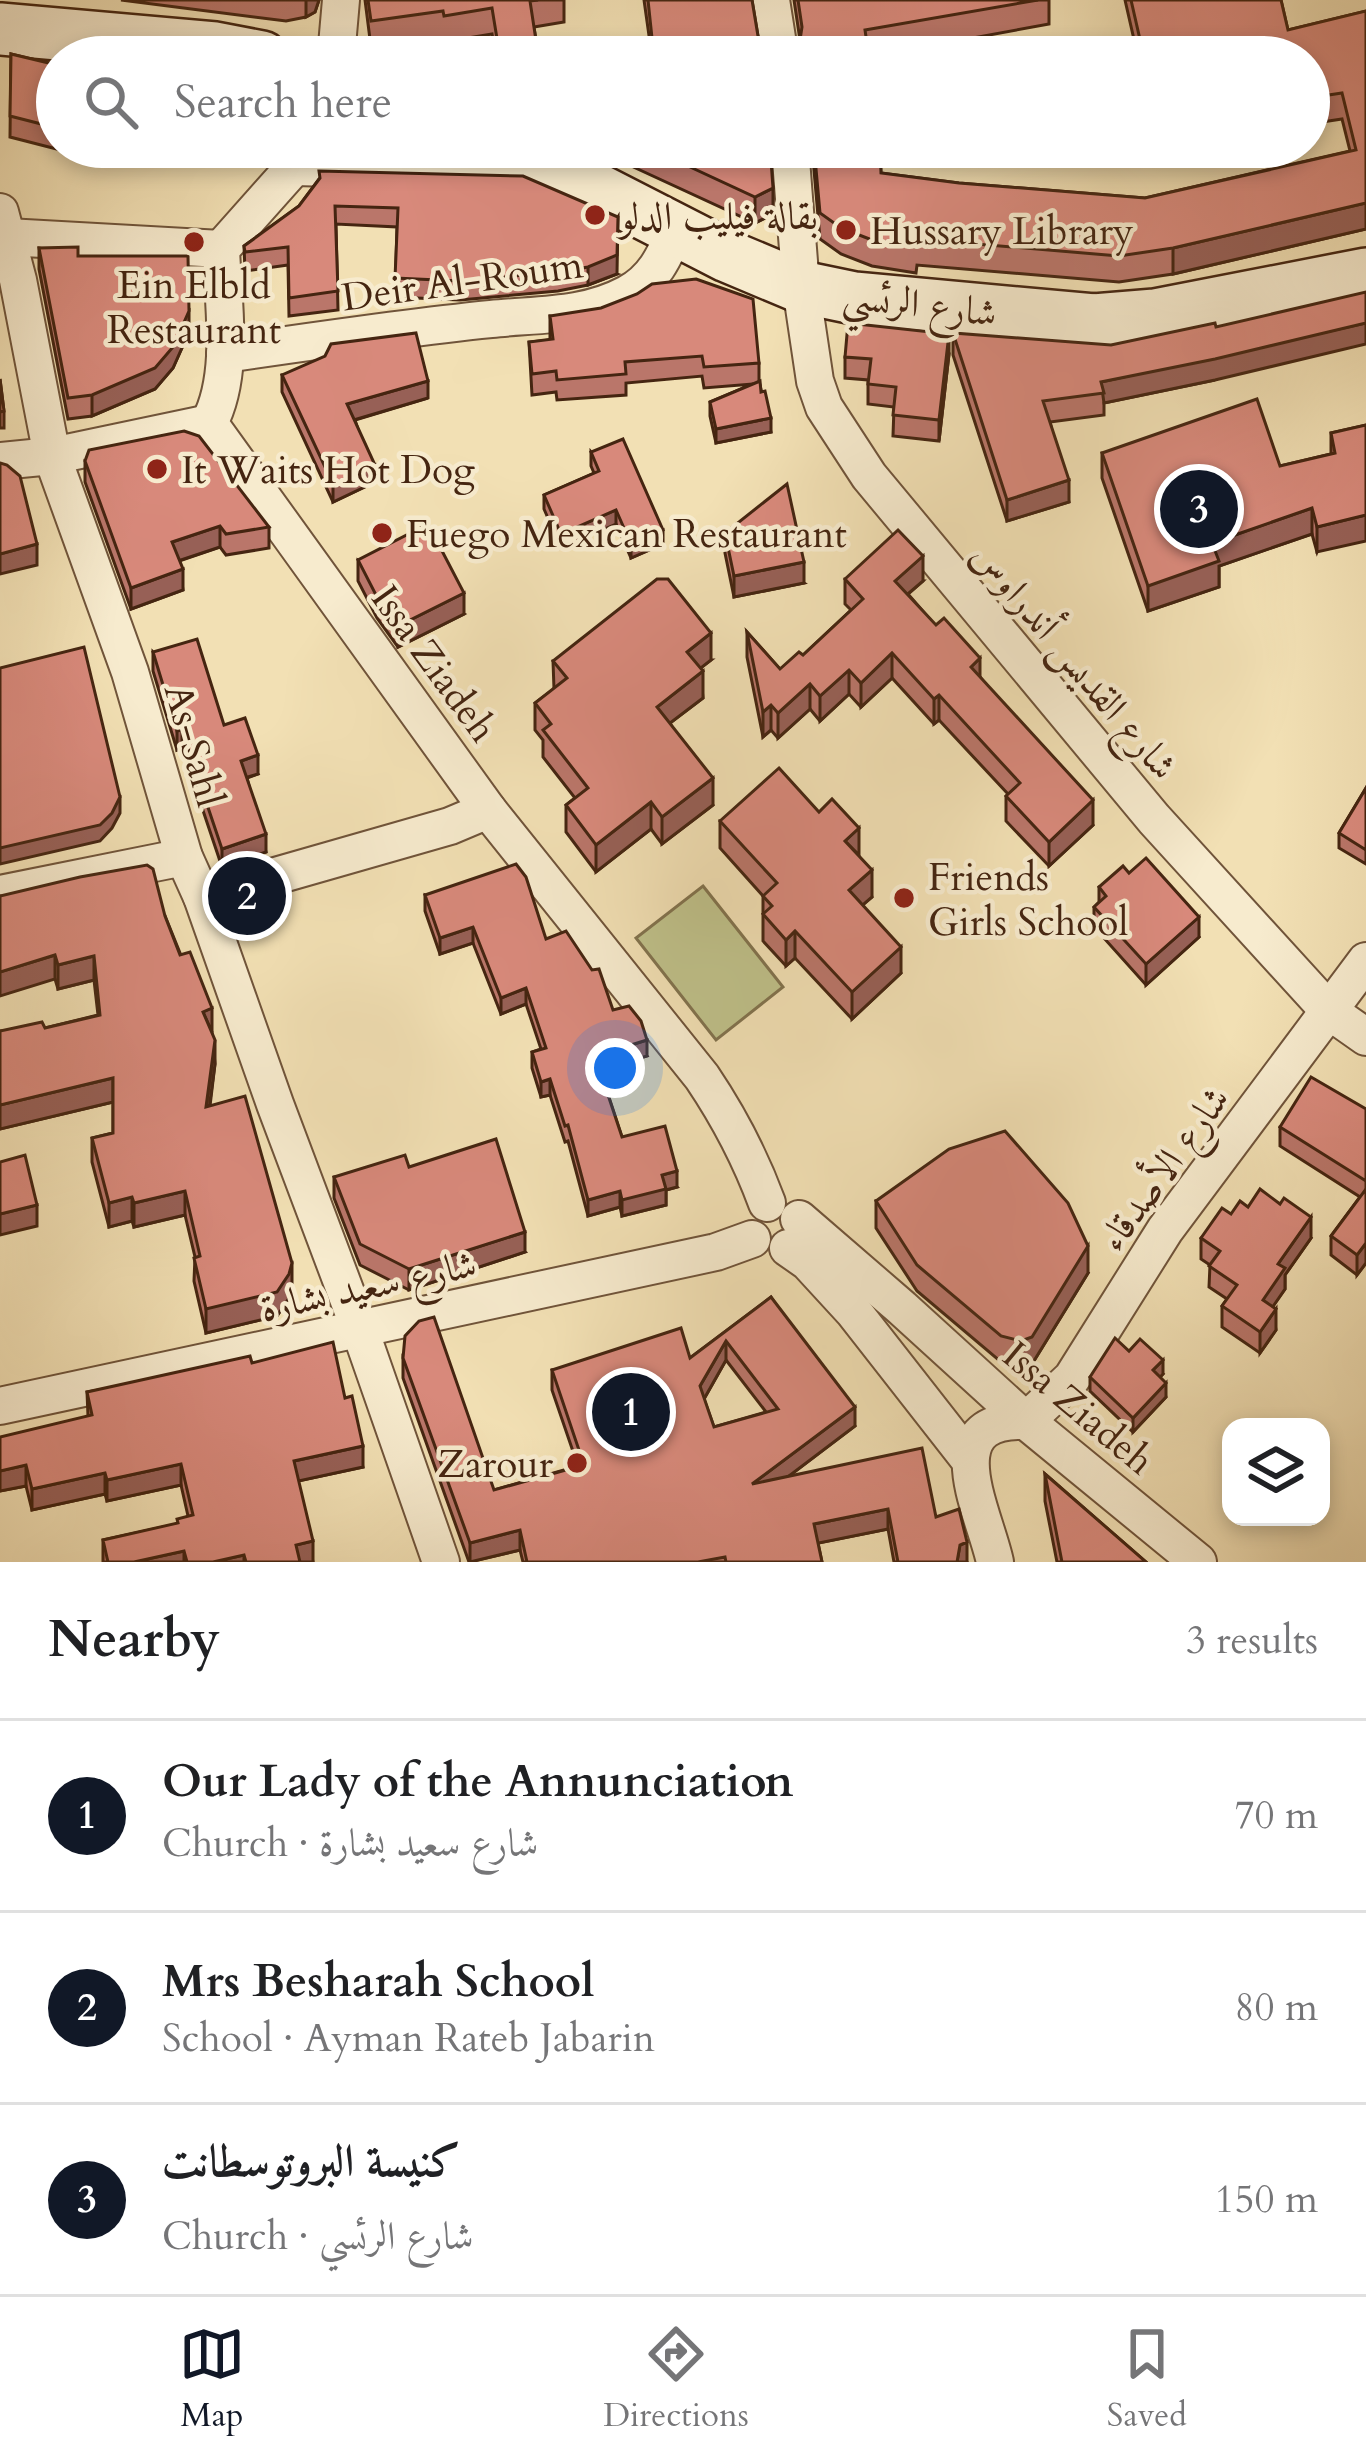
<!DOCTYPE html>
<meta charset="utf-8">
<style>
:root{--surface:#fff;--page:#f2f2f2;--text:#202124;--muted:#757577;--line:#e0e0e0;--accent:#111827}
body{margin:0;font-family:Cardo,Amiri,serif;background:var(--page);color:var(--text)}
.controls{position:absolute;right:36px;bottom:36px;display:grid;overflow:hidden;border-radius:24px;box-shadow:0 6px 18px #0003}
.controls button{width:108px;height:108px;display:grid;place-items:center;padding:0;border:0;border-bottom:3px solid var(--line);background:var(--surface);color:var(--text);font:60px sans-serif}
.you{position:absolute;left:615px;top:1068px;width:42px;height:42px;margin:-30px;border:9px solid #fff;border-radius:50%;background:#1a73e8;box-shadow:0 0 0 18px #1a73e833}
.badge{display:grid;place-items:center;width:78px;height:78px;border-radius:50%;background:var(--accent);color:#fff;font-size:39px;font-weight:700}
.pin{position:absolute;translate:-50% -50%;border:6px solid #fff;box-shadow:0 3px 12px #0006}
.list{margin:0;padding:0;list-style:none}
h2{display:flex;justify-content:space-between;align-items:center;height:156px;margin:0;padding:0 48px;font-size:51px}
h2 small{font-size:39px;font-weight:400;color:var(--muted)}
.list li{display:grid;grid-template-columns:78px 1fr auto;gap:36px;align-items:center;box-sizing:border-box;height:192px;padding:0 48px;border-top:3px solid var(--line)}
.list b{display:block;font-size:45px;white-space:nowrap}
.list p{margin:0;font-size:39px;white-space:nowrap;color:var(--muted)}
.list em{font-size:39px;font-style:normal;color:var(--muted)}
.icon{flex:none;width:66px;height:66px;fill:none;stroke:currentColor;stroke-width:2;stroke-linecap:round;stroke-linejoin:round}
.map{position:relative;flex:none;width:1366px;height:1562px;overflow:hidden}
.search{position:absolute;background:var(--surface);box-shadow:0 6px 18px #0003;left:36px;right:36px;top:36px;height:132px;display:flex;align-items:center;gap:30px;box-sizing:border-box;padding:0 42px;border-radius:66px;color:var(--muted);font-size:45px}
.sheet{height:732px;background:var(--surface)}
nav{display:flex;justify-content:space-around;align-items:center;box-sizing:border-box;height:168px;border-top:3px solid var(--line);background:var(--surface);font-size:33px;color:var(--muted)}
nav a{display:grid;justify-items:center;gap:6px}
nav .on{color:var(--accent)}
.map>svg:first-child{display:block}
</style>
<div class="map">
<svg width="1366" height="1562" viewBox="0 0 1366 1562">
<rect width="100%" height="100%" fill="#f2e0b4"/>
<filter id="stains"><feTurbulence type="fractalNoise" baseFrequency=".00167" numOctaves="4"/><feColorMatrix values="0 0 0 0 .2 0 0 0 0 .09 0 0 0 0 .02 0 0 0 .5 -.17"/></filter>
<radialGradient id="worn" r=".72"><stop offset=".6" stop-color="#630" stop-opacity="0"/><stop offset="1" stop-color="#630" stop-opacity=".3"/></radialGradient>
<path fill="#bfc18a" stroke="#82734e" stroke-width="3" d="M703,886L783,987L716,1040L636,938Z"/>
<g fill="none" stroke-linecap="round" stroke-linejoin="round">
<g stroke="#70543a" stroke-width="40">
<g id="minor">
<path d="M771,0L780,57"/>
<path d="M336,57L341,0"/>
<path d="M303,147L294,167L221,249C223,302 235,375 209,423L488,810L702,1077C729,1117 750,1157 767,1203"/>
<path d="M790,147L801,287L815,381L824,407L869,476L1154,819L1329,1011L1366,1037"/>
<path d="M294,167L542,173"/>
<path d="M0,212L18,280L52,456L130,672L184,857L202,897L275,1104L360,1330L441,1562"/>
<path d="M7,237L221,249"/>
<path d="M225,354C313,341 402,328 491,319C538,314 584,317 627,294C654,280 664,257 676,230"/>
<path d="M0,461L52,456L209,423"/>
<path d="M0,894L184,857"/>
<path d="M202,897L450,826L488,810"/>
<path d="M799,1219L902,1308L1026,1421L1198,1562"/>
<path d="M788,1248L808,1262L853,1311L968,1458"/>
<path d="M0,1406L716,1252L752,1239"/>
<path d="M995,1562C984,1511 932,1418 1026,1421L1072,1378L1165,1230L1366,961"/>
</g>
</g>
<g stroke="#452511" stroke-width="56">
<g id="secondary">
<path d="M0,29L215,48L262,57"/>
<path d="M501,147L565,173L727,256L801,287L854,298L1094,320L1155,315L1366,274"/>
</g>
</g>
<use href="#minor" stroke="#f7ebce" stroke-width="36"/>
<use href="#secondary" stroke="#f7ebce" stroke-width="51"/>
</g>
<g fill="#ba766a" stroke="#452511" stroke-width="3" fill-rule="evenodd">
<path d="M121,0H319L315,12L306,17L286,21Z"/>
<path d="M365,0H564V22L534,27L537,47L559,57H496L492,34L444,42L443,38L371,47Z"/>
<path d="M644,0H752L758,36L763,46L771,51L782,53L793,49L800,40L794,0H1049V24L869,57H652Z"/>
<path d="M1125,0H1281L1288,30L1366,11V229L1173,274L1119,282L917,265L916,273L872,266L841,254L820,239L812,147H880L881,173L959,183L1145,198L1350,151L1342,119L1309,124V57H1138Z"/>
<path d="M11,54L57,65V147H101L99,160L10,137Z"/>
<path d="M590,147H770L773,214L755,223Z"/>
<path d="M319,179L617,274L588,285L558,291L460,300L395,297L397,227L336,224L338,310L289,316L288,265L245,271L244,246L299,206Z"/>
<path d="M39,248L78,256L189,332L173,368L155,389L92,416L68,419L39,269Z"/>
<path d="M550,316L759,363V381L771,432L716,443L710,416V402L753,384L704,388L702,376L626,383V395L557,400L556,392L532,395L529,342L550,340Z"/>
<path d="M953,333L1215,380L1104,403V415L1050,422L1069,502L1007,521L953,355Z"/>
<path d="M949,354L939,441L893,436L894,407L868,404V380L845,378V357Z"/>
<path d="M282,375L428,398L355,420L375,482L333,502L282,392Z"/>
<path d="M0,379L4,411V428H0Z"/>
<path d="M1366,425L1317,552L1312,534L1219,566V587L1148,611L1102,478V453L1280,466L1331,454V433Z"/>
<path d="M591,452L663,544L631,558L616,524L561,548L544,509V495L594,473L591,466Z"/>
<path d="M85,461L269,527V548L226,555L220,547L179,561L183,590L131,609L85,482Z"/>
<path d="M725,533L804,583L734,597L725,553Z"/>
<path d="M358,560L464,614L398,647L377,618L358,581Z"/>
<path d="M845,579L923,581L908,594L980,677L1093,825L1049,866L1006,821V796L1008,794L939,720L934,724L892,678L861,707L849,694L820,721L810,709L778,738L771,730L763,737L747,657V632L780,669L803,655L851,610L845,604Z"/>
<path d="M153,652L224,725L258,774L247,778L266,852L222,867L182,748L177,750L153,671Z"/>
<path d="M711,660L700,668L703,698L670,723L713,805L662,844L651,829L596,872L566,832V805L575,798L543,757V740L535,730V703L554,689L553,661Z"/>
<path d="M1366,788V864L1339,848V833Z"/>
<path d="M720,821L858,855L872,897L862,905L901,973L852,1019L795,958L786,966L763,941V896L720,848Z"/>
<path d="M1129,873L1199,937L1146,985L1094,927V907L1099,902V887Z"/>
<path d="M425,895L546,939L613,1010L647,1056L600,1070L622,1137L677,1187L666,1190V1205L622,1216L620,1207L588,1216L568,1141L565,1142L550,1095L541,1097L532,1068V1052L541,1049L526,1004L501,1014L473,943L440,954L425,911Z"/>
<path d="M0,896L165,916L212,1032L215,1064L210,1106L292,1287L289,1298L277,1316L206,1333L194,1281L195,1257L185,1215L134,1227L132,1221L109,1227L92,1162V1138L113,1133V1102L0,1129V1031L45,1028L98,1015L94,980L58,989L55,979Z"/>
<path d="M1366,1109V1263L1357,1275L1331,1255V1236L1360,1197L1280,1146V1127Z"/>
<path d="M409,1167L525,1252L409,1290L360,1265L334,1198V1177Z"/>
<path d="M876,1201L1088,1273L1032,1364L1021,1368L1001,1362L917,1291L876,1228Z"/>
<path d="M1248,1207L1311,1238L1285,1275V1289L1272,1307L1276,1330L1260,1353L1222,1327V1306L1227,1299L1209,1287L1210,1265L1201,1259V1238L1231,1214Z"/>
<path d="M771,1297L855,1426L789,1476L936,1517L967,1562H894L888,1529L818,1543L822,1562H523L520,1550L469,1562L403,1378V1358L494,1490L578,1466L552,1390V1370L690,1358ZM726,1360L766,1412L714,1427L704,1399Z"/>
<path d="M1129,1351L1163,1374L1160,1377L1166,1397L1133,1432L1090,1391V1377Z"/>
<path d="M252,1363L345,1398L363,1467L298,1481L313,1562H103V1540L177,1524L188,1516L181,1485L107,1501L105,1494L32,1510L26,1486L0,1491L88,1416L87,1392Z"/>
<path d="M1045,1474L1146,1562H1057L1045,1501Z"/>
</g>
<g fill="#976056" stroke="#452511" stroke-width="3">
<path d="M306,0H319L315,12L306,17Z"/>
<path d="M1202,51V57H1174Z"/>
<path d="M773,188V214L755,223V197Z"/>
<path d="M1366,203V229L1173,274V248Z"/>
<path d="M618,217L617,274L588,285V267Z"/>
<path d="M189,311V332L173,368L155,389L92,416V395Z"/>
<path d="M1366,323V344L1215,380L1104,403L1101,382Z"/>
<path d="M949,334V354L939,441V420Z"/>
<path d="M428,381V398L347,422V404Z"/>
<path d="M771,418V432L716,443V429Z"/>
<path d="M375,465V482L333,502V484Z"/>
<path d="M1069,480V502L1007,521V500Z"/>
<path d="M1312,508V534L1219,566V587L1148,611V586L1212,543Z"/>
<path d="M616,510V524L561,548V534Z"/>
<path d="M1366,515V541L1317,552V527Z"/>
<path d="M220,526V547L172,563V542Z"/>
<path d="M663,530V544L631,558V544Z"/>
<path d="M37,544V565L0,574V554Z"/>
<path d="M923,556V581L895,605V581Z"/>
<path d="M804,562V583L734,597V576Z"/>
<path d="M183,569V590L131,609V588Z"/>
<path d="M464,593V614L398,647V626Z"/>
<path d="M711,633V660L687,679V652Z"/>
<path d="M892,653V678L861,707V683Z"/>
<path d="M980,658V683L971,667Z"/>
<path d="M849,670V694L820,721V696Z"/>
<path d="M703,671V698L657,733V707Z"/>
<path d="M810,684V709L778,738V713Z"/>
<path d="M939,695V720L934,724V699Z"/>
<path d="M771,705V730L763,737V712Z"/>
<path d="M182,730V748L177,750V731Z"/>
<path d="M258,755V774L241,779V761Z"/>
<path d="M713,778V805L662,844V817Z"/>
<path d="M120,797V813L112,828L100,841L0,864V848Z"/>
<path d="M1093,800V825L1049,866V842Z"/>
<path d="M651,802V829L596,872V845Z"/>
<path d="M859,828V855L845,841Z"/>
<path d="M266,834V852L222,867V849Z"/>
<path d="M872,870V897L849,917V890Z"/>
<path d="M1199,917V937L1146,985V964Z"/>
<path d="M473,927V943L440,954V938Z"/>
<path d="M795,931V958L786,966V940Z"/>
<path d="M901,947V973L852,1019V992Z"/>
<path d="M55,955V979L0,996V972Z"/>
<path d="M94,956V980L58,989V965Z"/>
<path d="M526,988V1004L501,1014V998Z"/>
<path d="M212,1008V1032L203,1012Z"/>
<path d="M215,1040V1064L206,1131V1107Z"/>
<path d="M647,1040V1056L595,1072V1056Z"/>
<path d="M113,1078V1102L0,1129V1105Z"/>
<path d="M550,1079V1095L541,1097V1082Z"/>
<path d="M677,1171V1187L666,1190V1205L622,1216V1200L662,1175Z"/>
<path d="M185,1191V1215L134,1227V1203Z"/>
<path d="M620,1191V1207L588,1216V1200Z"/>
<path d="M132,1197V1221L109,1227V1203Z"/>
<path d="M37,1205V1226L0,1235V1214Z"/>
<path d="M1311,1217V1238L1285,1275V1289L1263,1321V1300L1278,1264Z"/>
<path d="M525,1232V1252L409,1290V1269Z"/>
<path d="M1366,1243V1263L1357,1275V1255Z"/>
<path d="M1088,1246V1273L1032,1364L1021,1368V1341Z"/>
<path d="M292,1263V1287L289,1298L277,1316L206,1333V1309Z"/>
<path d="M1276,1309V1330L1260,1353V1332Z"/>
<path d="M726,1341V1360L700,1406V1386Z"/>
<path d="M1163,1360V1374L1153,1385V1370Z"/>
<path d="M1166,1383V1397L1133,1432V1418Z"/>
<path d="M855,1407V1426L752,1504V1484Z"/>
<path d="M363,1446V1467L294,1482V1461Z"/>
<path d="M181,1464V1485L107,1501V1480Z"/>
<path d="M26,1465V1486L0,1491V1471Z"/>
<path d="M105,1473V1494L32,1510V1489Z"/>
<path d="M888,1509V1529L814,1544V1524Z"/>
<path d="M520,1530V1550L470,1562V1543Z"/>
<path d="M313,1541V1562H296V1545Z"/>
<path d="M967,1542V1562H957L960,1545Z"/>
<path d="M184,1551V1562H134Z"/>
<path d="M244,1555V1562H213Z"/>
</g>
<g fill="#d8897b" stroke="#452511" stroke-width="3" fill-rule="evenodd">
<path d="M368,0H538L530,1L537,47L559,57H500L492,8L444,16L443,11L371,21Z"/>
<path d="M648,0H752L758,36L763,46L771,51L782,53L793,49L800,40L802,27L798,0H1038L865,30L869,57H654Z"/>
<path d="M1131,0H1281L1288,30L1366,11V203L1173,248L1119,256L917,239L916,247L872,240L841,228L820,213L814,147H880L881,173L959,183L1145,198L1356,150L1342,93L1309,98V57H1203L1202,51L1174,57H1144Z"/>
<path d="M11,54L57,65V128L10,116Z"/>
<path d="M647,147H770L773,188L755,197Z"/>
<path d="M319,171L523,176L618,217L617,255L588,267L558,272L460,281L395,278L398,208L335,206L338,291L289,298L288,247L245,252L244,246L299,206L320,178Z"/>
<path d="M78,247V256H188L189,311L173,347L155,368L92,395L68,398L39,248Z"/>
<path d="M696,279L753,299L759,363L704,367L702,356L625,362L626,374L557,380L556,371L532,374L529,342L553,339L550,316L601,308L637,294L652,284Z"/>
<path d="M1366,292V323L1215,359L1101,382L1104,393L1043,401L1069,480L1007,500L953,333L1111,345L1215,323L1216,327Z"/>
<path d="M848,323L949,334L939,420L893,415L896,387L868,384L871,359L845,357Z"/>
<path d="M416,333L428,381L347,404L375,465L333,484L282,375L325,356L331,344Z"/>
<path d="M0,379L4,411L0,412Z"/>
<path d="M760,381L761,392L765,391L771,418L716,429L710,402Z"/>
<path d="M1257,399L1280,466L1335,453L1331,433L1366,425V515L1317,527L1312,508L1212,543L1219,561L1148,586L1102,453Z"/>
<path d="M184,431L199,436L269,527L226,534L220,526L172,542L183,569L131,588L85,461L89,450Z"/>
<path d="M623,439L663,530L631,544L616,510L561,534L544,495L599,471L591,452Z"/>
<path d="M0,463L7,465L20,476L37,544L0,554Z"/>
<path d="M787,484L804,562L734,576L725,533Z"/>
<path d="M428,524L464,593L398,626L377,597L358,560Z"/>
<path d="M898,530L923,556L895,581L936,625L944,618L980,658L971,667L1093,800L1049,842L1006,796L1020,783L939,695L934,699L892,653L861,683L849,670L820,696L810,684L778,713L771,705L763,712L747,632L780,669L799,652L803,655L863,599L845,579Z"/>
<path d="M657,579H668L711,633L687,652L703,671L657,707L713,778L662,817L651,802L596,845L566,805L588,788L543,730L551,724L535,703L567,678L553,661Z"/>
<path d="M197,639L224,725L245,718L258,755L241,761L266,834L222,849L182,730L177,731L153,652Z"/>
<path d="M84,647L120,797L112,813L100,825L0,848V668Z"/>
<path d="M779,768L819,812L832,799L859,828L845,841L872,870L849,890L901,947L852,992L795,931L786,940L763,914L772,906L763,896L777,883L720,821Z"/>
<path d="M1366,788V850L1339,833Z"/>
<path d="M1146,858L1199,917L1146,964L1094,907L1106,896L1099,887L1123,866L1129,873Z"/>
<path d="M516,864L526,877L546,939L566,931L592,970L599,969L613,1010L629,1006L641,1021L647,1040L595,1056L622,1137L665,1126L677,1171L662,1175L666,1189L622,1200L620,1191L588,1200L568,1125L565,1126L550,1079L541,1082L532,1052L546,1048L526,988L501,998L473,927L440,938L425,895Z"/>
<path d="M147,865L153,869L165,916L180,955L190,952L212,1008L203,1012L215,1040L206,1107L245,1096L292,1263L289,1274L277,1292L206,1309L194,1258L200,1256L185,1191L134,1203L132,1197L109,1203L92,1138L113,1133V1078L0,1105V1031L42,1022L45,1028L100,1015L94,956L58,965L55,955L0,972V896L80,877Z"/>
<path d="M1311,1077L1366,1109V1181L1280,1127Z"/>
<path d="M1005,1131L1068,1203L1088,1246L1032,1337L1021,1341L1001,1336L917,1265L876,1201L949,1149Z"/>
<path d="M496,1139L525,1232L409,1269L360,1244L334,1177L405,1155L409,1167Z"/>
<path d="M25,1155L37,1205L0,1214V1162Z"/>
<path d="M1260,1189L1280,1204L1284,1198L1311,1217L1278,1264L1285,1268L1263,1300L1276,1309L1260,1332L1222,1306L1237,1285L1209,1266L1220,1251L1201,1238L1222,1208L1231,1214L1240,1201L1248,1207Z"/>
<path d="M1366,1189V1243L1357,1255L1331,1236Z"/>
<path d="M771,1297L855,1407L752,1484L922,1448L936,1517L959,1509L967,1542L960,1545L957,1562H898L888,1509L814,1524L822,1562H726L725,1557L698,1562H527L520,1530L470,1543L403,1358L405,1336L419,1321L434,1317L494,1490L584,1465L552,1370L681,1328L690,1358ZM726,1341L778,1409L714,1427L700,1386Z"/>
<path d="M1115,1338L1129,1351L1140,1339L1163,1360L1153,1370L1166,1383L1133,1418L1090,1377Z"/>
<path d="M333,1342L345,1398L352,1396L363,1446L294,1461L313,1541L296,1545L300,1562H246L244,1555L213,1562H187L184,1551L134,1562H108L103,1540L178,1523L177,1519L193,1515L181,1464L107,1480L105,1473L32,1489L26,1465L0,1471V1437L92,1415L87,1392L250,1356L252,1363Z"/>
<path d="M1045,1474L1146,1562H1062Z"/>
</g>
<g fill="#8f2418" stroke="#f7ebce" stroke-width="4.5">
<circle cx="595" cy="215" r="12"/>
<circle cx="846" cy="230" r="12"/>
<circle cx="194" cy="242" r="12"/>
<circle cx="157" cy="469" r="12"/>
<circle cx="382" cy="533" r="12"/>
<circle cx="904" cy="898" r="12"/>
<circle cx="577" cy="1463" r="12"/>
</g>
<g text-anchor="middle" stroke-width="9" stroke-linejoin="round" paint-order="stroke">
<g font-size="39" fill="#452511" stroke="#f7ebce" text-anchor="start">
<text x="619" y="229">بقالة فيليب الدلو</text>
<text x="870" y="244">Hussary Library</text>
<text x="194" y="298" text-anchor="middle">Ein Elbld<tspan x="194" dy="45">Restaurant</tspan></text>
<text x="181" y="483">It Waits Hot Dog</text>
<text x="406" y="547">Fuego Mexican Restaurant</text>
<text x="928" y="890">Friends<tspan x="928" dy="45">Girls School</tspan></text>
<text x="553" y="1477" text-anchor="end">Zarour</text>
</g>
<g font-size="39" fill="#452511" stroke="#f7ebce">
<text transform="translate(462 280) rotate(-8)" y="14">Deir Al-Roum</text>
<text transform="translate(920 303) rotate(7)" y="14">شارع الرئسي</text>
<text transform="translate(1075 660) rotate(50)" y="14">شارع القديس أندراوس</text>
<text transform="translate(435 663) rotate(54)" y="14">Issa Ziadeh</text>
<text transform="translate(195 745) rotate(74)" y="14">As-Sahl</text>
<text transform="translate(1163 1168) rotate(-54)" y="14">شارع الأصدقاء</text>
<text transform="translate(368 1285) rotate(-12)" y="14">شارع سعيد بشارة</text>
<text transform="translate(1079 1407) rotate(40)" y="14">Issa Ziadeh</text>
</g>
</g>
<rect width="100%" height="100%" filter="url(#stains)"/>
<rect width="100%" height="100%" fill="url(#worn)"/>
</svg>
<div class="controls">
<button><svg class="icon" aria-label="layers" viewBox="0 0 24 24"><path d="M12 4l9 5-9 5-9-5zM3 14l9 5 9-5"/></svg></button>
</div>
<div class="you"></div>
<div class="pin badge" style="left:631px;top:1412px">1</div>
<div class="pin badge" style="left:247px;top:896px">2</div>
<div class="pin badge" style="left:1199px;top:509px">3</div>
<div class="search"><svg class="icon" aria-label="search" viewBox="0 0 24 24"><circle cx="10" cy="10" r="6"/><path d="M15 15l6 6"/></svg>Search here</div>
</div>
<section class="sheet">
<h2>Nearby<small>3 results</small></h2>
<ul class="list">
<li><span class="badge">1</span><div><b>Our Lady of the Annunciation</b><p>Church · شارع سعيد بشارة</p></div><em>70 m</em></li>
<li><span class="badge">2</span><div><b>Mrs Besharah School</b><p>School · Ayman Rateb Jabarin</p></div><em>80 m</em></li>
<li><span class="badge">3</span><div><b>كنيسة البروتوسطانت</b><p>Church · شارع الرئسي</p></div><em>150 m</em></li>
</ul>
</section>
<nav>
<a class="on"><svg class="icon" aria-label="map" viewBox="0 0 24 24"><path d="M3 6l6-2 6 2 6-2v14l-6 2-6-2-6 2zM9 4v14M15 6v14"/></svg>Map</a>
<a><svg class="icon" aria-label="directions" viewBox="0 0 24 24"><path d="M12 3l9 9-9 9-9-9zM9 14v-3h6M13 9l2 2-2 2"/></svg>Directions</a>
<a><svg class="icon" aria-label="saved" viewBox="0 0 24 24"><path d="M7 4h10v16l-5-4-5 4z"/></svg>Saved</a>
</nav>
